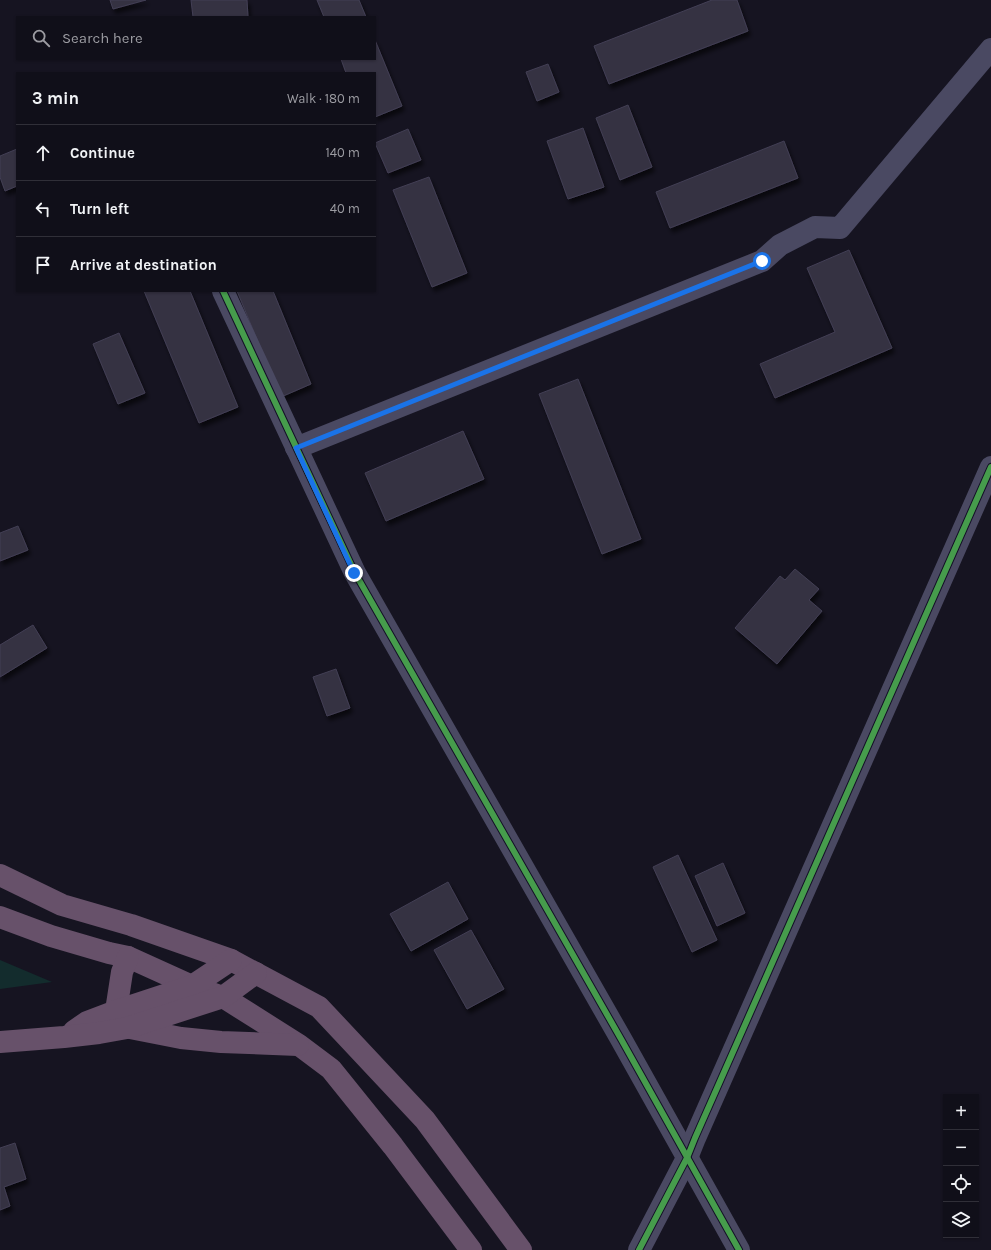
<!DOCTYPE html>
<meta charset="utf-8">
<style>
:root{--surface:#100f19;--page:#191822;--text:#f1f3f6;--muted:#9c9ca2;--line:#302f38}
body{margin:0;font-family:Karla,sans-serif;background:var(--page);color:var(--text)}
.controls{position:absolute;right:12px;bottom:12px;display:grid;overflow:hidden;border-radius:0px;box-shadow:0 1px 3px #0004}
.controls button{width:36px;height:36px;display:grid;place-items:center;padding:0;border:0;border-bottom:1px solid var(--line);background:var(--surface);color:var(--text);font:20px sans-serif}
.stop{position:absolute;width:12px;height:12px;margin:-9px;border:3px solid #1a73e8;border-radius:50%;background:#fff}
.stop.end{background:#1a73e8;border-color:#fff;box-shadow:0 1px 4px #0008}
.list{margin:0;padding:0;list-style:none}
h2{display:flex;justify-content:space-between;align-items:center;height:52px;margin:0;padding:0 16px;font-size:17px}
h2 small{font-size:13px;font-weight:400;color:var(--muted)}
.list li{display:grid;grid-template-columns:26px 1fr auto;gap:12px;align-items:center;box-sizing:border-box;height:56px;padding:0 16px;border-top:1px solid var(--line)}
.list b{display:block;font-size:15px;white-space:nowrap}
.list em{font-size:13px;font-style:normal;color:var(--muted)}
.icon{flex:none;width:22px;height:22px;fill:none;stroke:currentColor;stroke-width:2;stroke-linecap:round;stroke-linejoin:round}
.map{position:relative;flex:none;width:991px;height:1250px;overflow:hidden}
.search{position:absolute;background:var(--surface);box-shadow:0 1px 3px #0004;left:16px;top:16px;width:360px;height:44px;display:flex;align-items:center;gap:10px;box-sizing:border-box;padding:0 14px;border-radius:0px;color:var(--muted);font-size:15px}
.panel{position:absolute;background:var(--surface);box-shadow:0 1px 3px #0004;left:16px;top:72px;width:360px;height:220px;border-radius:0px}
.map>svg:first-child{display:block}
</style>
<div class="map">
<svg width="991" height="1250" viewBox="0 0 991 1250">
<defs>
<filter id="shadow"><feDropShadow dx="2.5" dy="4.5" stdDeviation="2" flood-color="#0009"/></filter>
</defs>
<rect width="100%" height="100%" fill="#161421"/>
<path fill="#132c2d" d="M0,960L52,982L0,989Z"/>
<g fill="#343243" stroke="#433f54" filter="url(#shadow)">
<path d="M110,0H146L113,9Z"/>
<path d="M191,0H247L248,17H193Z"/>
<path d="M317,0H359L366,17H324Z"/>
<path d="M712,0H737L748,31L609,84L594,46Z"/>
<path d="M375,40L402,106L375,117V73H346L341,59H375Z"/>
<path d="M548,64L559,92L537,101L526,72Z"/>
<path d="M628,105L652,167L620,180L596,118Z"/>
<path d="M583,128L604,187L568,199L547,141Z"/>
<path d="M408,129L421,160L388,173L375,143Z"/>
<path d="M784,141L798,178L670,228L656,192Z"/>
<path d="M17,149V186L5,191L0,177V156Z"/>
<path d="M429,177L467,273L432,287L393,190Z"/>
<path d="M849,250L892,348L775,398L760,364L835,332L807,268Z"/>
<path d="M144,291H190L238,407L199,423Z"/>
<path d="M237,291H273L311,384L281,397Z"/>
<path d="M119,333L145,393L118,404L93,344Z"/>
<path d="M578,379L641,539L602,554L539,394Z"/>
<path d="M463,431L484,479L386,521L365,473Z"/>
<path d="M18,526L28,550L0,561V533Z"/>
<path d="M795,569L819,589L809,600L822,611L777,664L735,628L780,576L785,580Z"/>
<path d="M33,625L47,648L0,677V645Z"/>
<path d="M336,669L350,708L327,716L313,677Z"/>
<path d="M678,855L717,940L692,952L653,867Z"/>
<path d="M723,863L745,913L717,926L695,876Z"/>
<path d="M448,882L468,919L411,951L390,914Z"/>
<path d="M471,930L504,989L467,1009L434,950Z"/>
<path d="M15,1143L26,1179L4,1187L10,1206L0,1210V1148Z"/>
</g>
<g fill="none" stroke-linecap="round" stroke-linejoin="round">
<g stroke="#4a4962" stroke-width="22">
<path d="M223,291L355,573L621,1039L739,1250"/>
<path d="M296,448L762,261L780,245L815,227L840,228L991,49"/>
<path d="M639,1250L687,1158L695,1138L991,467"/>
</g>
<g stroke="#67516a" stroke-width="22">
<path d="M0,875L62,905L131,925L231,960L319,1007L425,1120L521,1250"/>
<path d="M0,917L51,936L109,953L128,957L192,986L223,997L299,1045L331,1069L393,1146L471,1250"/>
<path d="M116,1011L122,972L128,957"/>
<path d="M130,1028L181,1038L221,1042L298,1045"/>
<path d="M74,1031L87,1022L116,1011L192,986L231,960"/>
<path d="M0,1042L64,1037L99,1033L127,1028L223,997L256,973"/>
</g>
<g stroke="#130f26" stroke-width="8">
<g id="cycleway">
<path d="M223,291L355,573L621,1039L739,1250"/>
<path d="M639,1250L687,1158L695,1138L991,467"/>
</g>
</g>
<use href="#cycleway" stroke="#469c4c" stroke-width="6"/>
</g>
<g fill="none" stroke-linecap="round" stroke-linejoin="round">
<path stroke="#1a73e8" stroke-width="5" d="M354,573L296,448L762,261"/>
</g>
</svg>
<div class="controls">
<button>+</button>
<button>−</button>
<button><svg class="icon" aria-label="locate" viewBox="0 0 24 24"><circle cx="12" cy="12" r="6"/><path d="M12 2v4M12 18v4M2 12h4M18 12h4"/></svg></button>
<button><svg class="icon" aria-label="layers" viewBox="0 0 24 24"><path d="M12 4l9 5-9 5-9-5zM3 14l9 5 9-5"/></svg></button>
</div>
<div class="stop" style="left:762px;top:261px"></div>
<div class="stop end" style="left:354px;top:573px"></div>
<div class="search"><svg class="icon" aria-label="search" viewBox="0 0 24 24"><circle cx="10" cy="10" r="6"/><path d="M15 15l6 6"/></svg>Search here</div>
<section class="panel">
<h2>3 min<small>Walk · 180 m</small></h2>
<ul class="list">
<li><svg class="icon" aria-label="ahead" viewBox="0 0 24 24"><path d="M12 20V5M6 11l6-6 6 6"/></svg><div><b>Continue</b></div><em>140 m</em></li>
<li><svg class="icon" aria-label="left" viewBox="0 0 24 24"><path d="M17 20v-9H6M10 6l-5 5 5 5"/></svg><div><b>Turn left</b></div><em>40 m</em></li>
<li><svg class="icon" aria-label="arrive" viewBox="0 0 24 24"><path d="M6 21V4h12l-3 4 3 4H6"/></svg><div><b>Arrive at destination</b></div></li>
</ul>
</section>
</div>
